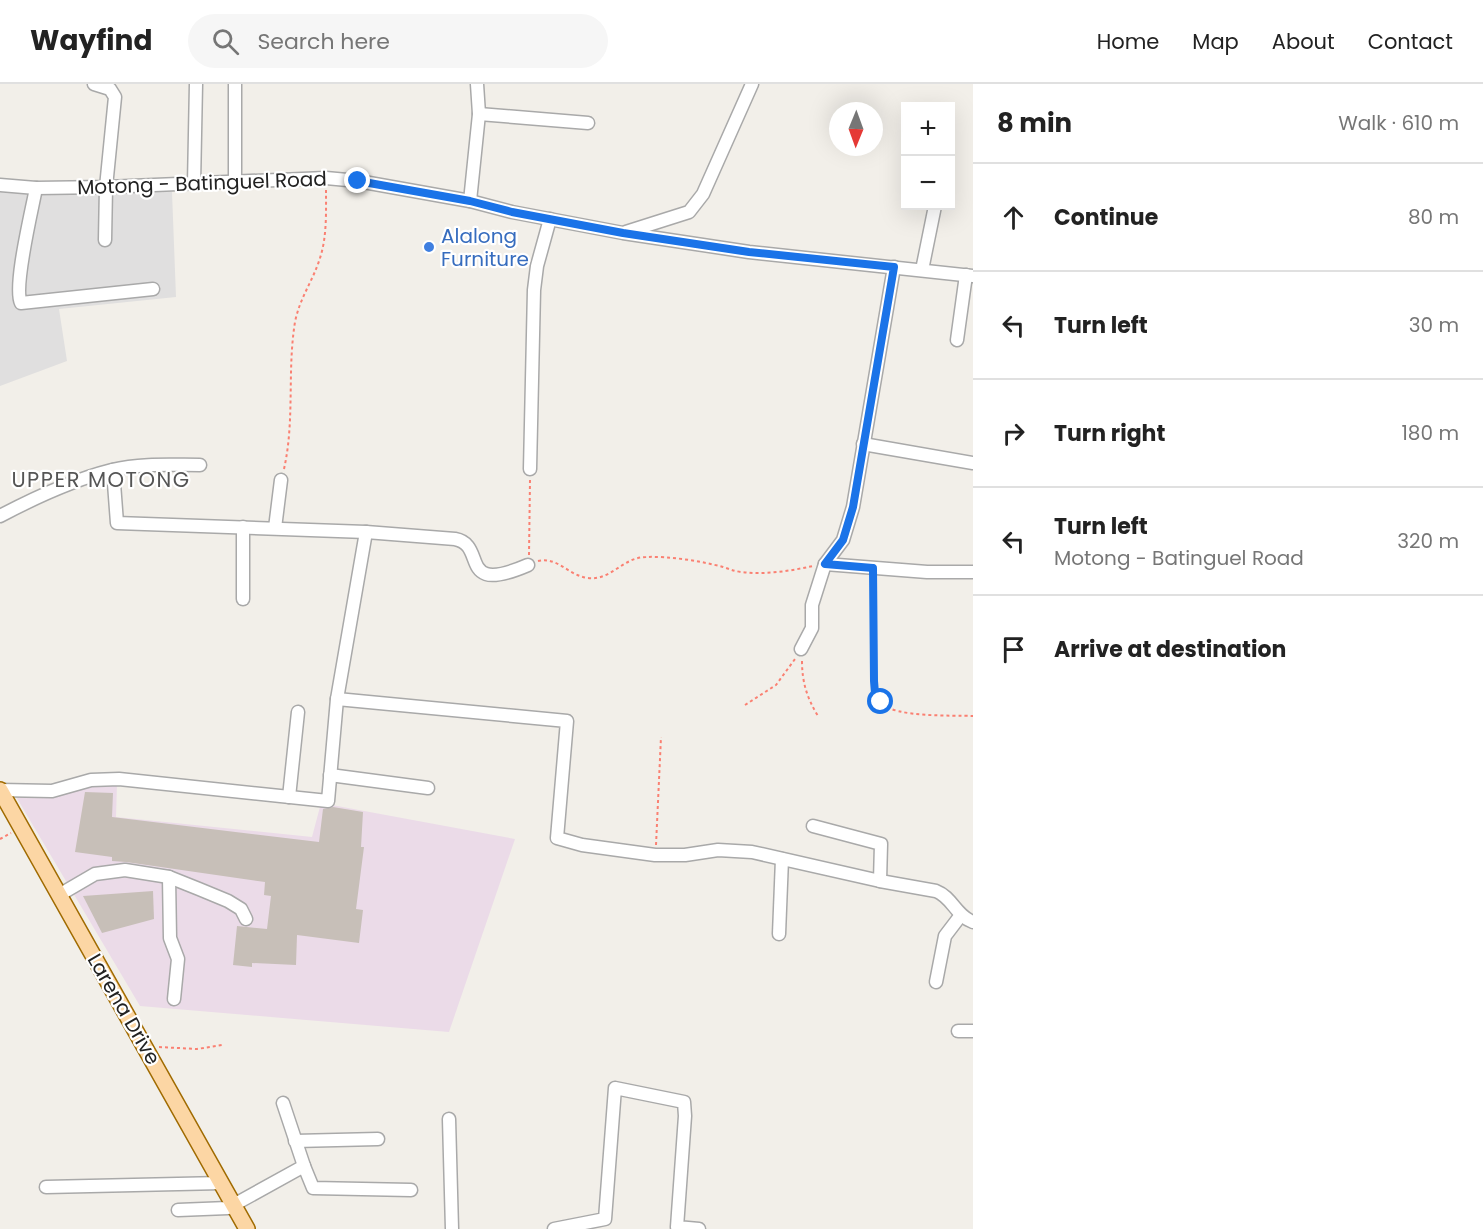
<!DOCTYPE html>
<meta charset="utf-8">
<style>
:root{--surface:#fff;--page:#f6f6f6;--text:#222;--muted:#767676;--line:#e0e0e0}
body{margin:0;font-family:Poppins,sans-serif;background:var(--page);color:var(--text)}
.controls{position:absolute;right:18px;top:18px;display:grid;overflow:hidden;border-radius:0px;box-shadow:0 6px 24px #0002}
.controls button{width:54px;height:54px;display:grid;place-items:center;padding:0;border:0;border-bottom:2px solid var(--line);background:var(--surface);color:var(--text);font:30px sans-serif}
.compass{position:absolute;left:829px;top:18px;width:54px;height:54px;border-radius:50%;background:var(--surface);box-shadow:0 6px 24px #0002;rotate:181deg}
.stop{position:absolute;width:18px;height:18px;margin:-14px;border:4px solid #1a73e8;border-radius:50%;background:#fff}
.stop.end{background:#1a73e8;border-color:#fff;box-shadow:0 2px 6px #0008}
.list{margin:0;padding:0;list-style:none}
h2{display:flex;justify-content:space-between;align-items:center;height:78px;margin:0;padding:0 24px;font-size:26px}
h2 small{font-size:20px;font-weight:400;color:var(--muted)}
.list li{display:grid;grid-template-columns:39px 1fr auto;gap:18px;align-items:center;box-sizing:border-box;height:108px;padding:0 24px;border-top:2px solid var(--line)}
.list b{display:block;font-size:22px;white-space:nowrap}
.list p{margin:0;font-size:20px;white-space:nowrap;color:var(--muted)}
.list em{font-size:20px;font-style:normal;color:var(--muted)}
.icon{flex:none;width:33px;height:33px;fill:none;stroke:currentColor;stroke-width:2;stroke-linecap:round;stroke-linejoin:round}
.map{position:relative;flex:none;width:973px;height:1145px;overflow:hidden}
header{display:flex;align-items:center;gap:36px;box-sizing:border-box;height:84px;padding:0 30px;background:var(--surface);border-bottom:2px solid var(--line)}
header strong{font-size:28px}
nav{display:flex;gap:33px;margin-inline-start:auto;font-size:21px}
.search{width:420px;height:54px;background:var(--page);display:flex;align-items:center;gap:15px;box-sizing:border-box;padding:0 21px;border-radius:33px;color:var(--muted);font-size:22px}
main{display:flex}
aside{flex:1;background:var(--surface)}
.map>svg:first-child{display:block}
</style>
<header>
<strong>Wayfind</strong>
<div class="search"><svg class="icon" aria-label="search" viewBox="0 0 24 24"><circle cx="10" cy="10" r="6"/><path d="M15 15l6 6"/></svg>Search here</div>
<nav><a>Home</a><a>Map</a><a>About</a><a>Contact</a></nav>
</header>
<main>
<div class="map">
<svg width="973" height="1145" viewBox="0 0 973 1145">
<rect width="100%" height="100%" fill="#f2efe9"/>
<path fill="#e0dfdf" d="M0,107L31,109L172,108L176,213L59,225L67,277L0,302Z"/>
<path fill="#ebdbe8" d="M117,700L116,733L312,753L321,719L515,755L449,948L140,922L15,711H61L84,701Z"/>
<g fill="#c7bfb8">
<path d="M85,708L113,709L112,733L319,758L323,725L333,723L363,728L361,763H364L356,825L363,826L359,859L297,851L296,881L252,879V883L233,881L237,842L267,845L271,812L264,811L265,798L126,778L112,777V773L75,768Z"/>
<path d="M153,807L154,835L102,849L83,812Z"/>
</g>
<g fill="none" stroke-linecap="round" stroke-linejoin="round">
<g stroke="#a9a9a9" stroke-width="15">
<g id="minor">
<path d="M94,0L110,5L115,13L106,103L105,156"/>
<path d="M235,0V99"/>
<path d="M479,30L588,39"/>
<path d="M194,100L196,0"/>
<path d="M0,101L36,104L106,103L326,94L358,97L470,117L512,128L623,149L749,168L973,192"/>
<path d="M36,104C32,126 13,203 21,219L153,205"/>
<path d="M470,117L479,30L477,0"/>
<path d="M626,148L689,128L703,110L752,0"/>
<path d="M922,186L935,122"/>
<path d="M957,256L966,191"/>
<path d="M863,360L973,379"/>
<path d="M530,385L534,206L537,182L550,135"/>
<path d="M113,386L117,439L366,448L455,455C488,461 456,512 528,481"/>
<path d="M0,432C36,413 72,396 112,386C141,379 171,381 200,381"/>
<path d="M243,443V515"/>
<path d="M275,444L281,396"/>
<path d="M825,480L927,488H973"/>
<path d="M801,565L812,544V521L825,480L843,456L853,423L894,183"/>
<path d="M337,615L567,637L557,754L582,761L655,771H685L718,766L752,768L880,797L936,807C952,813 956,832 973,838"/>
<path d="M330,691L428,704"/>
<path d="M0,706L52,707L91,696L119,695L328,717L337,615L366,448"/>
<path d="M289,713L298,628"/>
<path d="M813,742L881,760L880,797"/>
<path d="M169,793L170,854L178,875L174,915"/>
<path d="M59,811L95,790L125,786L169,793L199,805L228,817L241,825L246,835"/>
<path d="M779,850L782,775"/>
<path d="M936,898L945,852L961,831"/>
<path d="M958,947H973"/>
<path d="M283,1019L304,1082L313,1104L411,1106"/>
<path d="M449,1035L452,1145"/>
<path d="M295,1057L378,1055"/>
<path d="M46,1103L222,1099"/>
<path d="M178,1126L228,1124L304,1082"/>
<path d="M554,1145L605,1135L615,1004L684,1018L685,1032L677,1143L699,1145"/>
</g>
</g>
<g stroke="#a06b00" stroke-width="18">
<path id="major" d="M0,706L247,1145"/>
</g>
<g stroke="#fa8072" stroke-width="2" stroke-dasharray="3 3" stroke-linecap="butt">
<path d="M284,385C295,336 287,287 295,238C300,213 313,197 320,174C327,153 326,128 326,106"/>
<path d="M529,471L530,396"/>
<path d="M538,477C557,472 569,492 588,494C611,497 623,473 646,473C669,472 701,477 723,483C729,485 734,487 741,488C765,491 790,487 813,482"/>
<path d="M873,496L874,597C875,605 876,613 881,619C896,634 952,631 973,632"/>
<path d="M802,577C802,598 807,614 818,632"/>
<path d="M745,621L776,601L795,575"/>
<path d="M0,755L11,749"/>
<path d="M656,761L661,653"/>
<path d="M159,963L197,965L222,961"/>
</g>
<use href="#minor" stroke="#fff" stroke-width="12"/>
<use href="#major" stroke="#fcd6a4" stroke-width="15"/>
</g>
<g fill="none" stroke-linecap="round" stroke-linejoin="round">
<path stroke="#1a73e8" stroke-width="8" d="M358,97L470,117L512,128L623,149L749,168L894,183L853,423L843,456L825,480L873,484L874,597L875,609L881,618"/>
</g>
<circle fill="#3f7fe0" stroke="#fff" stroke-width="2" cx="429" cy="163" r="6"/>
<g text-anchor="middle" stroke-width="4.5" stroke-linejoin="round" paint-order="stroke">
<g font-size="20" fill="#222" stroke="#fff">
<text transform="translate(202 99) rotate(-2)" y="7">Motong - Batinguel Road</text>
<text transform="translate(124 925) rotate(60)" y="7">Larena Drive</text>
</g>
<g font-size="20" fill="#366cbe" stroke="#fff" text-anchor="start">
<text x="441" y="159">Alalong<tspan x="441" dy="23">Furniture</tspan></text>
</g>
<g font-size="21" letter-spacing="1.5" fill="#555" stroke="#fff">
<text x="101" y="403">UPPER MOTONG</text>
</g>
</g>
</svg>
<div class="controls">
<button>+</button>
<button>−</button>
</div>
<svg class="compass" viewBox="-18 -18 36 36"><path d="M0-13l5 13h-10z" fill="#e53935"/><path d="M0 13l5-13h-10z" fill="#767676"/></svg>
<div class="stop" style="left:881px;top:618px"></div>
<div class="stop end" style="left:358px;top:97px"></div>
</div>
<aside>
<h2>8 min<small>Walk · 610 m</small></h2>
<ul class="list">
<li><svg class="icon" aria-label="ahead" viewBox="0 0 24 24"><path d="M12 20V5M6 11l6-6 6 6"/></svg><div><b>Continue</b></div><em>80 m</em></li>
<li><svg class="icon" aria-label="left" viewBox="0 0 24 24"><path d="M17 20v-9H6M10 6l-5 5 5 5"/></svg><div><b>Turn left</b></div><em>30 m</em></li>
<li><svg class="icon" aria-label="right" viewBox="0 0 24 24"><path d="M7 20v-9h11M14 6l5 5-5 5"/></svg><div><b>Turn right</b></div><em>180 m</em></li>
<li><svg class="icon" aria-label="left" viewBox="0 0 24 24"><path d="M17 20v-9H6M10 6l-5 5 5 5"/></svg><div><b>Turn left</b><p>Motong - Batinguel Road</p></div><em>320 m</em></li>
<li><svg class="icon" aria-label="arrive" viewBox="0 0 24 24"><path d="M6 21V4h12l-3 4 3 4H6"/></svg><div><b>Arrive at destination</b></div></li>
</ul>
</aside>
</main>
